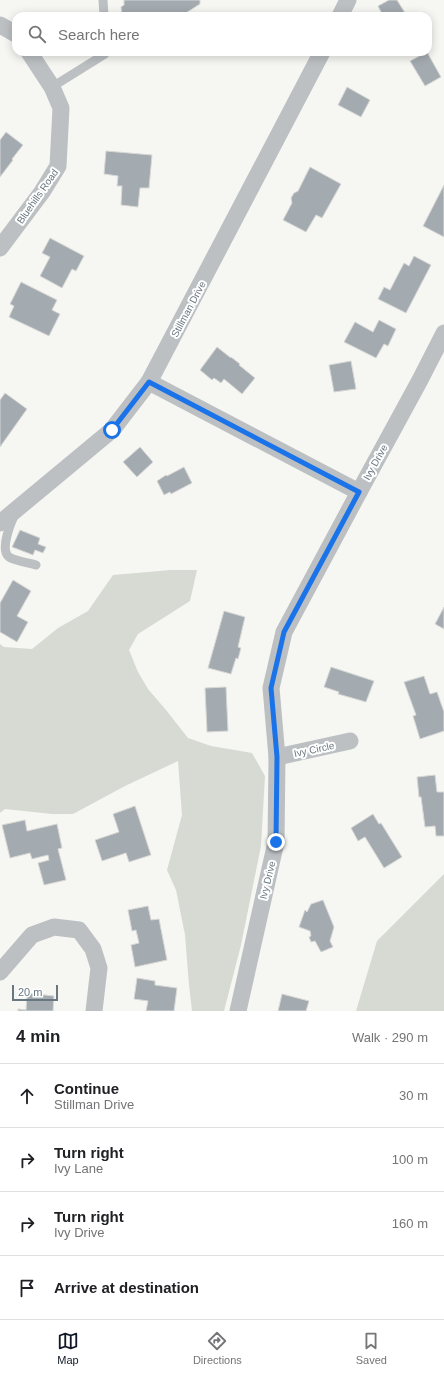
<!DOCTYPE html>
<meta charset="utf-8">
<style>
:root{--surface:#fff;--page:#f6f6f6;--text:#202124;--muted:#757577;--line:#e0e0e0;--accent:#111827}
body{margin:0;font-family:Arial,sans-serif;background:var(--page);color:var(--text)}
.scale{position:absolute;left:12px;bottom:10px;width:46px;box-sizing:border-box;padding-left:4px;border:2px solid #697781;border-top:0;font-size:11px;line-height:14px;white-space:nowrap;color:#697781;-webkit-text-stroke:3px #fff;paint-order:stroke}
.stop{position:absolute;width:12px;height:12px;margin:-9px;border:3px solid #1a73e8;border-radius:50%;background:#fff}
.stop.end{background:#1a73e8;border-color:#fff;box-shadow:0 1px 4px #0008}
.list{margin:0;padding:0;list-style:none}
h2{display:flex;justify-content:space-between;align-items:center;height:52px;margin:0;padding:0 16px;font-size:17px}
h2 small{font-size:13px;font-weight:400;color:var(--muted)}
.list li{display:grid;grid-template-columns:26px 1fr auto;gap:12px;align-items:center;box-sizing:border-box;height:64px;padding:0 16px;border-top:1px solid var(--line)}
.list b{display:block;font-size:15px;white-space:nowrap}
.list p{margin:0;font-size:13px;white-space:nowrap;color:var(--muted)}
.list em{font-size:13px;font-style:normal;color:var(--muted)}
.icon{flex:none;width:22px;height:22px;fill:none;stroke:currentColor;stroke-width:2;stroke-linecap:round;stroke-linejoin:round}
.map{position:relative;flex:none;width:444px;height:1011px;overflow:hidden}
.search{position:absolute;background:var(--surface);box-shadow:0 2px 10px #0003;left:12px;right:12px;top:12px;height:44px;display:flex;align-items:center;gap:10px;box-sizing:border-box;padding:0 14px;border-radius:12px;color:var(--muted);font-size:15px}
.sheet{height:308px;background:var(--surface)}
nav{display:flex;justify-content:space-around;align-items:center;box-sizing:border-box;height:56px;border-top:1px solid var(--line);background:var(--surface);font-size:11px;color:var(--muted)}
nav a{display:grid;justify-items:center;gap:2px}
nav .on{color:var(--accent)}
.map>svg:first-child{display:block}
</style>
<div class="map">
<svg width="444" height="1011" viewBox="0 0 444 1011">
<rect width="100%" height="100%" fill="#f6f6f3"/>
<g fill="#d6dad3">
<path d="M171,570H197L190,601L138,634L129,650L138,672L148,689L166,710L188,738L211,746L252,753L265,776L261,846L241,945L224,1011H192L189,985L185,935L176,890L167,870L182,815L178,761L125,786L73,814H52L5,809L0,813V644L4,647L32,649L58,628L88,611L113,575Z"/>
<path d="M444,874V1011H356L377,941Z"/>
</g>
<g fill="#a4abb0" stroke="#d8d8d6">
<path d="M124,0H200V4L181,16H122L121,7L124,5Z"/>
<path d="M389,0H397L407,16H383L378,6Z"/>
<path d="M427,52L441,77L425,86L410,61Z"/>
<path d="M347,87L370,100L361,117L338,105Z"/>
<path d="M6,132L23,145L12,159L13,160L0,177V140Z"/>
<path d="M106,151L152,155L149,188H140L138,207L121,205L122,186H117L118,176L104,174Z"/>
<path d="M310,167L341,184L322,218L316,215L306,232L283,220L292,203L291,198L294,193L298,191Z"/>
<path d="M444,185V237L423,226Z"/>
<path d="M50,238L84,256L76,271L72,269L62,288L40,276L50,257L42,253Z"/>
<path d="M414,256L431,265L406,313L378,299L384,287L390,290L404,263L409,266Z"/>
<path d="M21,282L57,300L52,310L60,314L49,336L9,317L14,306L10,304Z"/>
<path d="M379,320L396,329L388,346L384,344L376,358L344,342L355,322L373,332Z"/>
<path d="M217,347L231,358V357L240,364L239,365L255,378L242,394L224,379L221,383L214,378L212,380L200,370Z"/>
<path d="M351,361L356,389L334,392L329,365Z"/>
<path d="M5,393L27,409L0,447V400Z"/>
<path d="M140,447L153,462L137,477L123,462Z"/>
<path d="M184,467L192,483L171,494L170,492L164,495L157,481L166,475L167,476Z"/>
<path d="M20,530L40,538L38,544L46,547L43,553L35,550L33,555L12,547Z"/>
<path d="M13,580L31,591L17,616L28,622L17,642L0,632V603Z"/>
<path d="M444,607V629L435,624Z"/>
<path d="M224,611L245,617L238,647L241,648L238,659L236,658L231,674L208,668Z"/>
<path d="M331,667L374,681L366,702L338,694L339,692L324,687Z"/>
<path d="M424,676L430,694L437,692L444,712V731L420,739L413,716L416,715L404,682Z"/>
<path d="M226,687L228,731L207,732L205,688Z"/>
<path d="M435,775L437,792H444V836H436L435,826L425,827L421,797H419L417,777Z"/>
<path d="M135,806L151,855L129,862L126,853L102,861L95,840L119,832L113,814Z"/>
<path d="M373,814L379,824L381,823L402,857L384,868L365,837L358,841L351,828Z"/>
<path d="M25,820L27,831L57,824L62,848L58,849L66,880L44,885L38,863L49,860L48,855L32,859L30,853L10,858L2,825Z"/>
<path d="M323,900L334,927L330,941L333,947L321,952L315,941L311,942L309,937L311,936L310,931L299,927L305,910L307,912L311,904Z"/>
<path d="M148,906L151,920L159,919L167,960L135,967L131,945L139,943L136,930L132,931L128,910Z"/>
<path d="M137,978L155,981V985L177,988L174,1011H146L148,1001L134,999Z"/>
<path d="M27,993L54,996L53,1011H18V1009L26,1010Z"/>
<path d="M282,994L309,1001L306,1011H278Z"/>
</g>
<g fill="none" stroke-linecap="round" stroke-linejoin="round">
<g stroke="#bcc0c3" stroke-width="9">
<path d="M103,0L104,16"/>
<path d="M52,87L105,54V52"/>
<path d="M14,516C10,525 0,550 9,557C15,561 29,563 36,565"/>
</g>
<g stroke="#bcc0c3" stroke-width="17">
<path d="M340,16L348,0"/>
<path d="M0,25L16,34"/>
<path d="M0,248L42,192L58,166L61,108L52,87L29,52"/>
<path d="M149,382L359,492"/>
<path d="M0,523L112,430L149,382L322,52"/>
<path d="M277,757L350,741"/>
<path d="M0,972L32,935L54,927L79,930L93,949L99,968L94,1011"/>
<path d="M238,1011L276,842L277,757L271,688L284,632L359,492L420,380L444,333"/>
</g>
</g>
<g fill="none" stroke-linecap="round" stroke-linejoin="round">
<path stroke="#1a73e8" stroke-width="5" d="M112,430L149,382L359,492L284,632L271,688L277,757L276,842"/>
</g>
<g text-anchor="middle" stroke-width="4" stroke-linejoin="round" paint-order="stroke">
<g font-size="10" fill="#697781" stroke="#fff">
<text transform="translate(37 196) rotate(-55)" y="4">Bluehills Road</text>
<text transform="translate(188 309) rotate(-62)" y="4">Stillman Drive</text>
<text transform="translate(375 462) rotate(-61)" y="4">Ivy Drive</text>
<text transform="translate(314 749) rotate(-12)" y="4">Ivy Circle</text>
<text transform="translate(267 880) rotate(-76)" y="4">Ivy Drive</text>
</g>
</g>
</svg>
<div class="scale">20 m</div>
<div class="stop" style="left:112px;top:430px"></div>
<div class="stop end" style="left:276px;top:842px"></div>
<div class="search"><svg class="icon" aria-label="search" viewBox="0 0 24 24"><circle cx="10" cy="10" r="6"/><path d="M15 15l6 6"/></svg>Search here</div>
</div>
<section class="sheet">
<h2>4 min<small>Walk · 290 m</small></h2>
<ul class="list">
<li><svg class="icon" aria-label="ahead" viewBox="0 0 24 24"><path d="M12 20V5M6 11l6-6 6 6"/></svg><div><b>Continue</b><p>Stillman Drive</p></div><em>30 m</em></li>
<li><svg class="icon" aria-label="right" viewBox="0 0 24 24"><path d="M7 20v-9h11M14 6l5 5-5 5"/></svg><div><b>Turn right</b><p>Ivy Lane</p></div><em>100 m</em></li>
<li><svg class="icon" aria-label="right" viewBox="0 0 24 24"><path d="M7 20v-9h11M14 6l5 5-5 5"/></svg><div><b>Turn right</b><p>Ivy Drive</p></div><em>160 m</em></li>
<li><svg class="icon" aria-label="arrive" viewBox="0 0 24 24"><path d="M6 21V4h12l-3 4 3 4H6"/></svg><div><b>Arrive at destination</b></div></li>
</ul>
</section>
<nav>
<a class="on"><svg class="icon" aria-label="map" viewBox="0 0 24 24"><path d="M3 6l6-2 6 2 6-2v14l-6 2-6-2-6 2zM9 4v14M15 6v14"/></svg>Map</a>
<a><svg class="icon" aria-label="directions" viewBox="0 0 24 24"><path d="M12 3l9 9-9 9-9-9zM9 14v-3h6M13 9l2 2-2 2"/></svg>Directions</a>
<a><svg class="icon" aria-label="saved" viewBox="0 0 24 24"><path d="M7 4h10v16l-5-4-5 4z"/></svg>Saved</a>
</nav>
